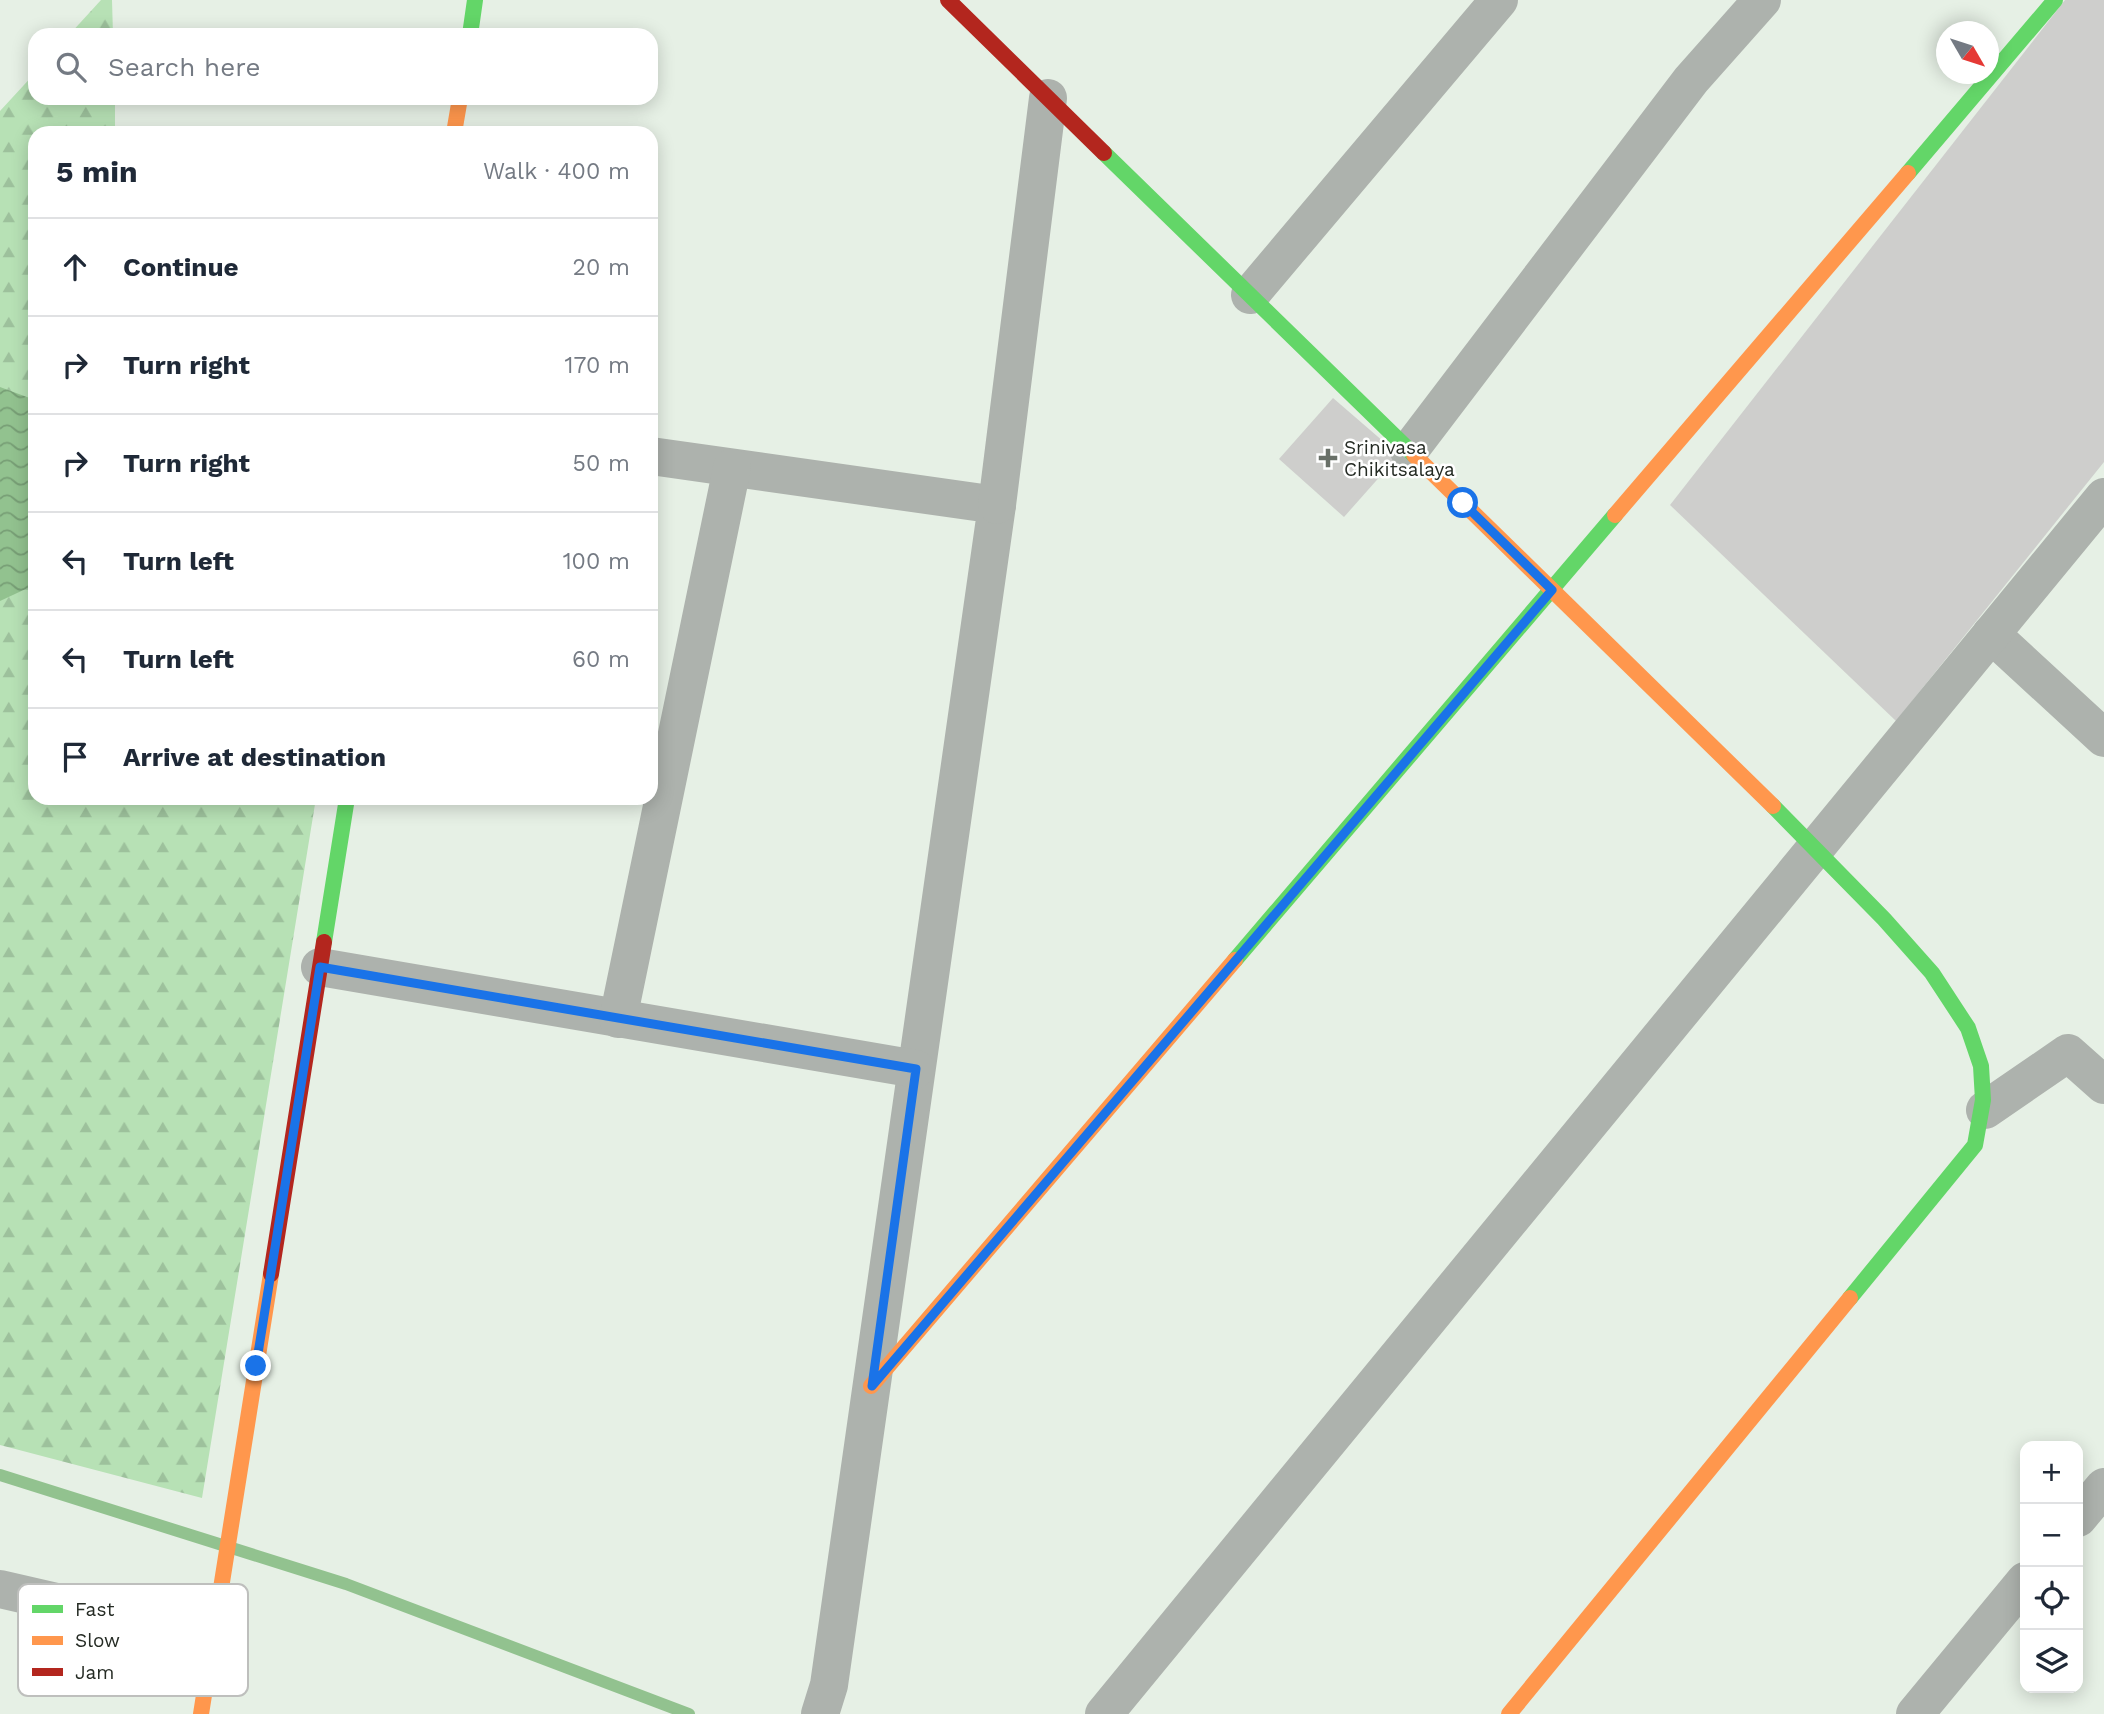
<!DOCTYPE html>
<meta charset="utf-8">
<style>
:root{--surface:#fff;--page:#f2f2f3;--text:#1f2937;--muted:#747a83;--line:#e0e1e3}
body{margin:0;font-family:"Work Sans",sans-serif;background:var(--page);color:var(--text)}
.controls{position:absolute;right:21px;bottom:21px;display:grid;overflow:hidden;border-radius:14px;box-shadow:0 4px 18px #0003}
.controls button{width:63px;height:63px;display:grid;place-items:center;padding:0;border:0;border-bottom:2px solid var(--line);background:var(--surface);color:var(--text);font:35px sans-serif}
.compass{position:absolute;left:1936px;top:21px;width:63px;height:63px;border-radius:50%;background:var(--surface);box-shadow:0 4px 18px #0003;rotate:129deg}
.stop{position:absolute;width:21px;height:21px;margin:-16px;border:5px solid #1a73e8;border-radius:50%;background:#fff}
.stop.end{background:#1a73e8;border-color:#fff;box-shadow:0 2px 7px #0008}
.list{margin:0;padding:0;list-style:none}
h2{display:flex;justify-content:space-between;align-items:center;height:91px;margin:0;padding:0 28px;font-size:30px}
h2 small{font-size:23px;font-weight:400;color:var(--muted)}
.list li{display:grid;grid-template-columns:46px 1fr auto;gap:21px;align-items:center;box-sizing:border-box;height:98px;padding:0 28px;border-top:2px solid var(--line)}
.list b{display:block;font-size:26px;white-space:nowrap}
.list em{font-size:23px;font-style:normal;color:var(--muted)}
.icon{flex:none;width:38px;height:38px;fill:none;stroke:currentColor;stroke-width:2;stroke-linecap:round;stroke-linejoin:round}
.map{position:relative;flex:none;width:2104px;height:1714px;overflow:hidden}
.search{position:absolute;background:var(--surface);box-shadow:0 4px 18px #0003;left:28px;top:28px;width:630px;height:77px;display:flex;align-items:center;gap:18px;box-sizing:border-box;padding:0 24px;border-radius:21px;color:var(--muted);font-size:26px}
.panel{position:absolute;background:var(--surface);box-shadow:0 4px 18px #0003;left:28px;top:126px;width:630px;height:679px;border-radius:21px}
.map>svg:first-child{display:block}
</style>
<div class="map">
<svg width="2104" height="1714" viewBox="0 0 2104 1714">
<defs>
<pattern id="forest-firs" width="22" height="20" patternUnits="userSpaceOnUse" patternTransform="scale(1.75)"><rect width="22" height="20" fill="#b7e1b5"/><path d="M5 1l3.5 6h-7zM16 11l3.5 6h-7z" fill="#9dc19c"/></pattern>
<pattern id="water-waves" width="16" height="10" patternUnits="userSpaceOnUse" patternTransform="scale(1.75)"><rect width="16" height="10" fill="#92c28f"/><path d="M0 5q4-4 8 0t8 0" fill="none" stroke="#779e75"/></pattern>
</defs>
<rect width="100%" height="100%" fill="#e6f0e5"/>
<g fill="url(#forest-firs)">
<path d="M101,0H112L113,35H69Z"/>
<path d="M35,73V98H115V133H35V798H316L202,1498L0,1445V111Z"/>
</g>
<path fill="url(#water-waves)" d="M0,387L35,400V581L30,587L0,601Z"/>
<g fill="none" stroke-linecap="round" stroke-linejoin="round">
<path stroke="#92c28f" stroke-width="12" d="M0,1475L346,1584L689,1714"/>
</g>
<g fill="#cececc">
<path d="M2065,0H2104V462L1896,721L1670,505Z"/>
<path d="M1333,398L1399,455L1344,517L1279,459Z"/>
</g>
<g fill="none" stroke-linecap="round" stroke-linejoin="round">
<g stroke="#adb2ad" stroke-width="38">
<path d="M1250,295L1499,0"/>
<path d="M1409,451L1691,80L1762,0"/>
<path d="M651,456L997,505L829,1685L820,1714"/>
<path d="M997,505L1048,98"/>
<path d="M1991,634L2104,738"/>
<path d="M320,967L916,1069"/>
<path d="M618,1019L732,468"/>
<path d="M1985,1110L2068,1053L2104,1085"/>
<path d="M2078,1518L2104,1487"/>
<path d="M0,1589L213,1638"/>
<path d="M1104,1714L2104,497"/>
<path d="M1915,1714L2025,1581"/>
</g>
<g stroke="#63d668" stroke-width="16">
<path d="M470,35L475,0"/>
<path d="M1104,153L1414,455"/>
<path d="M1908,173L2055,0"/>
<path d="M1773,806L1884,919L1932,973L1968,1028L1981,1066L1983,1100L1975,1145L1850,1298"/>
<path d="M324,942L347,798"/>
<path d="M1235,960L1615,515"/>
</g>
<g stroke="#ff974d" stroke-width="16">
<path d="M454,133L460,98"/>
<path d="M1414,455L1773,806"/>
<path d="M1615,515L1908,173"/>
<path d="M871,1386L1235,960"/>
<path d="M201,1714L271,1274"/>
<path d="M1509,1714L1850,1298"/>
</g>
<g stroke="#b3261e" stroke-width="16">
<path d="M948,0L1104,153"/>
<path d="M271,1274L324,942"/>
</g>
</g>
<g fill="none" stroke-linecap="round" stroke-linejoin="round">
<path stroke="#1a73e8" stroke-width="9" d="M256,1366L320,967L916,1069L872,1386L1552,590L1463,503"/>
</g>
<path fill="#697068" stroke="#fff" stroke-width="2.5" d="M1324.5 447.5h7v7h7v7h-7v7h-7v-7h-7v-7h7z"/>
<g text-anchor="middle" stroke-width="5" stroke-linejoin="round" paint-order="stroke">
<g font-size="19" fill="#252b24" stroke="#fff" text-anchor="start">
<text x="1344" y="454">Srinivasa<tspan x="1344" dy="22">Chikitsalaya</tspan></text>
</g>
</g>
<rect x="18" y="1584" width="230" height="112" rx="10" fill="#fff" stroke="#bebfbd" stroke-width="2"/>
<rect x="32" y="1605" width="31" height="8" fill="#63d668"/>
<rect x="32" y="1636" width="31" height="9" fill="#ff974d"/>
<rect x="32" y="1668" width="31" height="8" fill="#b3261e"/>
<g font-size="19" fill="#252b24">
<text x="75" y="1616">Fast</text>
<text x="75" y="1647">Slow</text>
<text x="75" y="1679">Jam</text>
</g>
</svg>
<div class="controls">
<button>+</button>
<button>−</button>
<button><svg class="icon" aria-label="locate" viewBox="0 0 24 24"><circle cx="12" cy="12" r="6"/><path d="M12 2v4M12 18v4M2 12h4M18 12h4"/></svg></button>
<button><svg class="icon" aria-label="layers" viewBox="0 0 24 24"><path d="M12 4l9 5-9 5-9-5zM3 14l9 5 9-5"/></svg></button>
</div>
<svg class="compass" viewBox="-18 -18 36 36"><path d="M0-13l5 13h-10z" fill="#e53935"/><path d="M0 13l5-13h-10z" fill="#747a83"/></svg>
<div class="stop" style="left:1463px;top:503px"></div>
<div class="stop end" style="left:256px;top:1366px"></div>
<div class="search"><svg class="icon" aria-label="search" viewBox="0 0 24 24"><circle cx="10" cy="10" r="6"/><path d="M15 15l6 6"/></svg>Search here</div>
<section class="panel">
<h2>5 min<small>Walk · 400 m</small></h2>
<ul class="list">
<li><svg class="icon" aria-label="ahead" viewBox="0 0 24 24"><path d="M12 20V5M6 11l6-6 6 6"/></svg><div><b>Continue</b></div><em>20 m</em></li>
<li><svg class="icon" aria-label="right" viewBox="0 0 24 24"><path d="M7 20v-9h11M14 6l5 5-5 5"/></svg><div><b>Turn right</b></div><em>170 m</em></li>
<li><svg class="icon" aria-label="right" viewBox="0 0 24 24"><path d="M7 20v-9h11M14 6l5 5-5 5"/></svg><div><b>Turn right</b></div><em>50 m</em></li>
<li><svg class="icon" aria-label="left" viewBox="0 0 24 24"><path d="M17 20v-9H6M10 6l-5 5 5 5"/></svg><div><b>Turn left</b></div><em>100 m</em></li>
<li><svg class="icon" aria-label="left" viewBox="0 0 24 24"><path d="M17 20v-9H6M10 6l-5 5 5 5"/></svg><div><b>Turn left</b></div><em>60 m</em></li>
<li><svg class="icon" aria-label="arrive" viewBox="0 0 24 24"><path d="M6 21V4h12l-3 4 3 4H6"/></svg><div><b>Arrive at destination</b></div></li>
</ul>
</section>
</div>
